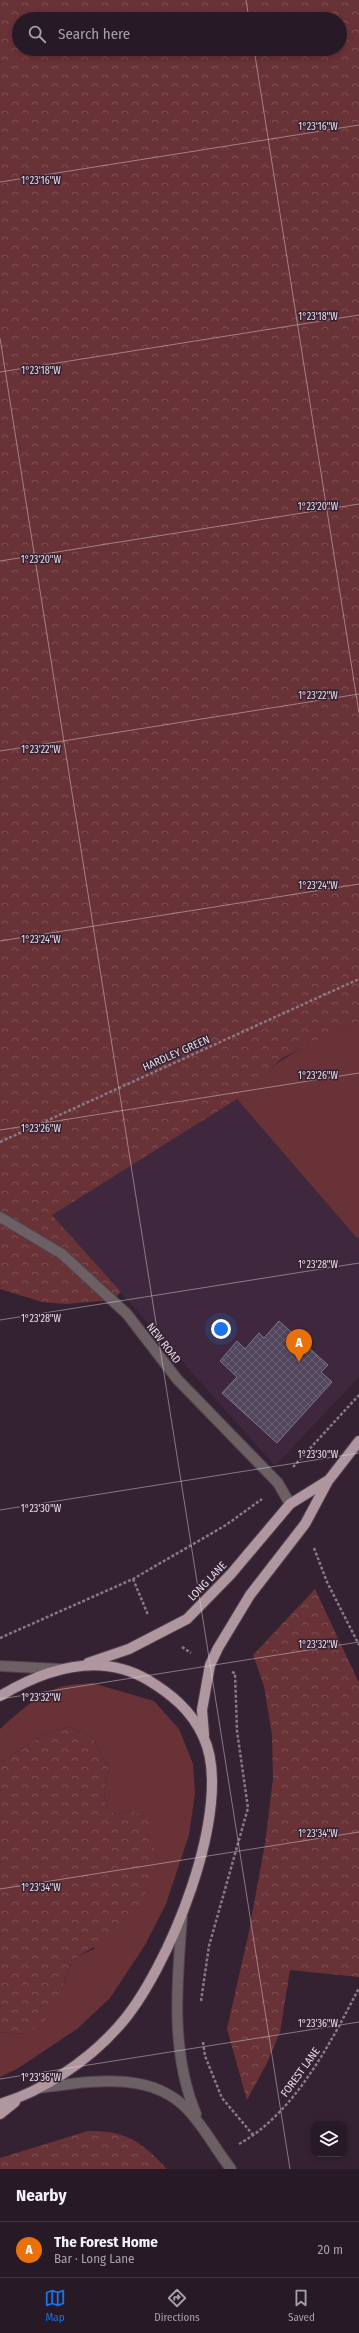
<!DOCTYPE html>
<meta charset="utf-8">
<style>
:root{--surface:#271a26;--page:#332732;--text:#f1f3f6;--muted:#a4a1a7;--line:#433843;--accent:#1a73e8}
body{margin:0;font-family:"Fira Sans Condensed",sans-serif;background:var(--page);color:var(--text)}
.controls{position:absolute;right:12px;bottom:12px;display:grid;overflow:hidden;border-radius:8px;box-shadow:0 2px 6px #0003}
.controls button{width:36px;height:36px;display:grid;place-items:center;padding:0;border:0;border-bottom:1px solid var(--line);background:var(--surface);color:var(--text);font:20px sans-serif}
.you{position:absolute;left:221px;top:1329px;width:14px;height:14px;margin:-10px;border:3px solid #fff;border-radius:50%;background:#1a73e8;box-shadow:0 0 0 6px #1a73e833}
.badge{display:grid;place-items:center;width:26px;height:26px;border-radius:50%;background:var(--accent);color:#fff;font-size:13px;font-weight:700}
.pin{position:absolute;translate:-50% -33px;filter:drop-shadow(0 1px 2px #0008)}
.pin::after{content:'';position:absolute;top:21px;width:14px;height:12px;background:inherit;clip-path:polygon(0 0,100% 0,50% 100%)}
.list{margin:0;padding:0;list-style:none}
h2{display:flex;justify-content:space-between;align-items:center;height:52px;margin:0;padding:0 16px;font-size:17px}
h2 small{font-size:13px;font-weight:400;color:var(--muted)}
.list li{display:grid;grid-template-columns:26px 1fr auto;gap:12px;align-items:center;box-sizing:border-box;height:56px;padding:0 16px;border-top:1px solid var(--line)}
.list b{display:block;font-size:15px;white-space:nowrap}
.list p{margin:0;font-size:13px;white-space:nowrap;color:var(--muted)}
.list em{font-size:13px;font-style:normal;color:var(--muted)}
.icon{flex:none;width:22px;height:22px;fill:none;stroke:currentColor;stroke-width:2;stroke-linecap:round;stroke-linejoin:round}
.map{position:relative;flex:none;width:359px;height:2169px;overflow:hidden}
.search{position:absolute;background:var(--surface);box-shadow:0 2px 6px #0003;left:12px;right:12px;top:12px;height:44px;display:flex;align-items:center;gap:10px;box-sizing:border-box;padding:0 14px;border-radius:22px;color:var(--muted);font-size:15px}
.sheet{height:108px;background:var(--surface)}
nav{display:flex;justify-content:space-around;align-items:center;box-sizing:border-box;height:56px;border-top:1px solid var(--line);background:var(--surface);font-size:11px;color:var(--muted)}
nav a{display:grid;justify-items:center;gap:2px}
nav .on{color:var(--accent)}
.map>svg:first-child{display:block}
</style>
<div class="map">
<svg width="359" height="2169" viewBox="0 0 359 2169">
<defs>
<pattern id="forest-crowns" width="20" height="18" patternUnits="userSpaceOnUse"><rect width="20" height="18" fill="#693236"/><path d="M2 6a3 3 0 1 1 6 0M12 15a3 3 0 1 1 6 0" fill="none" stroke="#7e4f53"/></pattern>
<pattern id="building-cross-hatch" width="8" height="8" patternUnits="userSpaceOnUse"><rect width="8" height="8" fill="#51465c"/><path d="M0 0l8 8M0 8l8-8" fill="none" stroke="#6a6073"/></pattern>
</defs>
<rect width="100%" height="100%" fill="#342232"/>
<path fill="#3f283d" d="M296,1039L359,1130V1377L275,1466L52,1215Z"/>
<g fill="#693236">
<path d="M359,1021V1237L357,1238L237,1099C270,1062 314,1039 359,1021Z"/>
<path d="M92,1683L154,1701L179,1729L193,1764L195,1793L189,1835L166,1904L145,1945L110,1998L77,2029L17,2069L0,2077V2032L25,2034L64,1983L69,1967L78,1956L94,1949L129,1811L116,1815L106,1807L104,1790L109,1770L93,1738L69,1727L43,1735L0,1763V1729C19,1712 39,1693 64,1686C73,1684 83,1684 92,1683Z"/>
</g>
<g fill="url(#forest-crowns)" fill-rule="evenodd">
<path d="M0,0H359V1021L338,1030L282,1058L237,1099L52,1215L121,1292L112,1300L66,1304L42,1302L0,1289ZM19,19H340V49H19Z"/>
<path d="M315,1589L359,1683V1977L290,1970L280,2032L267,2063L247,2100L227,2029L248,1936L265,1844L273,1779L272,1735L264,1686L253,1655Z"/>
<path d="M69,1727L93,1738L109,1770L104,1790L106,1807L116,1815L129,1811L147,1816L155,1840L151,1882L140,1906L121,1932L78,1956L69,1967L56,2006L43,2023L25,2034L0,2032V1763L43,1735Z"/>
<path d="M88,2131C128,2131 140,2141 167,2169H0V2158Z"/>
</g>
<path fill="url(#building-cross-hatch)" stroke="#80748c" d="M279,1321L328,1365L321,1372L332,1382L277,1443L222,1393L237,1377L220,1361L237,1341L245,1349L259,1333L264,1338Z"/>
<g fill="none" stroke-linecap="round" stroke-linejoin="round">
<g stroke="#51404f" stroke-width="12">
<g id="minor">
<path d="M0,1217L62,1254L127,1314L177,1379L278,1483L290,1504"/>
<path d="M0,1666L60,1669"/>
<path d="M182,1917C177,1983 170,2052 196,2114"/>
<path d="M39,2088C88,2082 150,2069 188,2110C205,2128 216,2150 231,2169"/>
</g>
</g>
<g stroke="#51404f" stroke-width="12">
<g id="major">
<path d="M88,1663L129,1649L187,1619L231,1574L290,1504L327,1481"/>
<path d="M0,1696C45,1669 99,1651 148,1680C171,1694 191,1710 203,1736C237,1805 167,1974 118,2027C88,2061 43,2091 0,2104"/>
<path d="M204,1735L202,1710L210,1665L218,1648L250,1595L305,1524L328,1481L359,1441"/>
<path d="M0,2114L15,2102"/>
</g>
</g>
<g stroke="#897987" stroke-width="2.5" stroke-dasharray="3 2" stroke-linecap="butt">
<path d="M0,1142L359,979"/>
<path d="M293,1467L359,1395"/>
<path d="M314,1548L327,1582L359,1645"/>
<path d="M133,1579L148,1615"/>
<path d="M0,1638L133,1579L226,1525L262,1499"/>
<path d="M182,1647L191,1653"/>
<path d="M201,2001L209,1946L248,1808L237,1731L235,1673L231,1672"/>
<path d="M203,2042L205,2056L222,2098L254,2136"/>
<path d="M239,2144C295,2113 331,2042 359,1988"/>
</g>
<use href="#minor" stroke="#6c6064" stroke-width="10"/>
<use href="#major" stroke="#af969f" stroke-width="10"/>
</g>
<path fill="none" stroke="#e9dde8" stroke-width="1" stroke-opacity="0.45" d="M246,0L249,19M254,49L359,713M0,182L359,125M0,338L290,2169M0,372L359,315M0,561L359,504M0,751L359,694M0,941L359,884M0,1130L359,1073M0,1320L359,1263M0,1510L359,1453M0,1699L359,1642M0,1889L359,1832M0,2079L359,2022"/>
<g text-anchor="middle" stroke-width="3" stroke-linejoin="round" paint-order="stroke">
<g font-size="11" fill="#e9dde8" stroke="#342232">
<text transform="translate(176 1053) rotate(-24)" y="4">HARDLEY GREEN</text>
<text transform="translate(164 1343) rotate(52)" y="4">NEW ROAD</text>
<text transform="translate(207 1581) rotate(-46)" y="4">LONG LANE</text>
<text transform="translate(300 2072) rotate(-54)" y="4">FOREST LANE</text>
</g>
</g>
<g font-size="10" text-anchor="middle" fill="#e9dde8" stroke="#342232" stroke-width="3" stroke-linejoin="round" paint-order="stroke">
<text x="318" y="130">1°23'16"W</text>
<text x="41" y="184">1°23'16"W</text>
<text x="318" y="320">1°23'18"W</text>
<text x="41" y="374">1°23'18"W</text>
<text x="318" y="510">1°23'20"W</text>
<text x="41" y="563">1°23'20"W</text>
<text x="318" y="699">1°23'22"W</text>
<text x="41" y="753">1°23'22"W</text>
<text x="318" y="889">1°23'24"W</text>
<text x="41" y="943">1°23'24"W</text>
<text x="318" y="1079">1°23'26"W</text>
<text x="41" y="1132">1°23'26"W</text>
<text x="318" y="1268">1°23'28"W</text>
<text x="41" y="1322">1°23'28"W</text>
<text x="318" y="1458">1°23'30"W</text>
<text x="41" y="1512">1°23'30"W</text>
<text x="318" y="1648">1°23'32"W</text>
<text x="41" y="1701">1°23'32"W</text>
<text x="318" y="1837">1°23'34"W</text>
<text x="41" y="1891">1°23'34"W</text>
<text x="318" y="2027">1°23'36"W</text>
<text x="41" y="2081">1°23'36"W</text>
</g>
</svg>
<div class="controls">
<button><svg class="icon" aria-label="layers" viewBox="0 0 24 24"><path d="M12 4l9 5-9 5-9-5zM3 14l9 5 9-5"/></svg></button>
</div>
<div class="you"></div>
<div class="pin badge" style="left:299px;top:1362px;background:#e8710a">A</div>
<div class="search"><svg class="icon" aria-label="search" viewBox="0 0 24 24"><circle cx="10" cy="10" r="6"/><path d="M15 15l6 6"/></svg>Search here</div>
</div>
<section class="sheet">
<h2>Nearby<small></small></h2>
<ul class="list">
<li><span class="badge" style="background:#e8710a">A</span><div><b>The Forest Home</b><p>Bar · Long Lane</p></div><em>20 m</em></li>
</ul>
</section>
<nav>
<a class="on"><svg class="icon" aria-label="map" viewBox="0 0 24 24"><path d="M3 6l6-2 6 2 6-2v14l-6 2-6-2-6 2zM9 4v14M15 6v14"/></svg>Map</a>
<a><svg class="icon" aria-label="directions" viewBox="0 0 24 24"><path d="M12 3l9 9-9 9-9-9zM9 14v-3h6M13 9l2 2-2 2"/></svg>Directions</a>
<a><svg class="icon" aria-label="saved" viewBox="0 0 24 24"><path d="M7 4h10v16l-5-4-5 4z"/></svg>Saved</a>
</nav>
